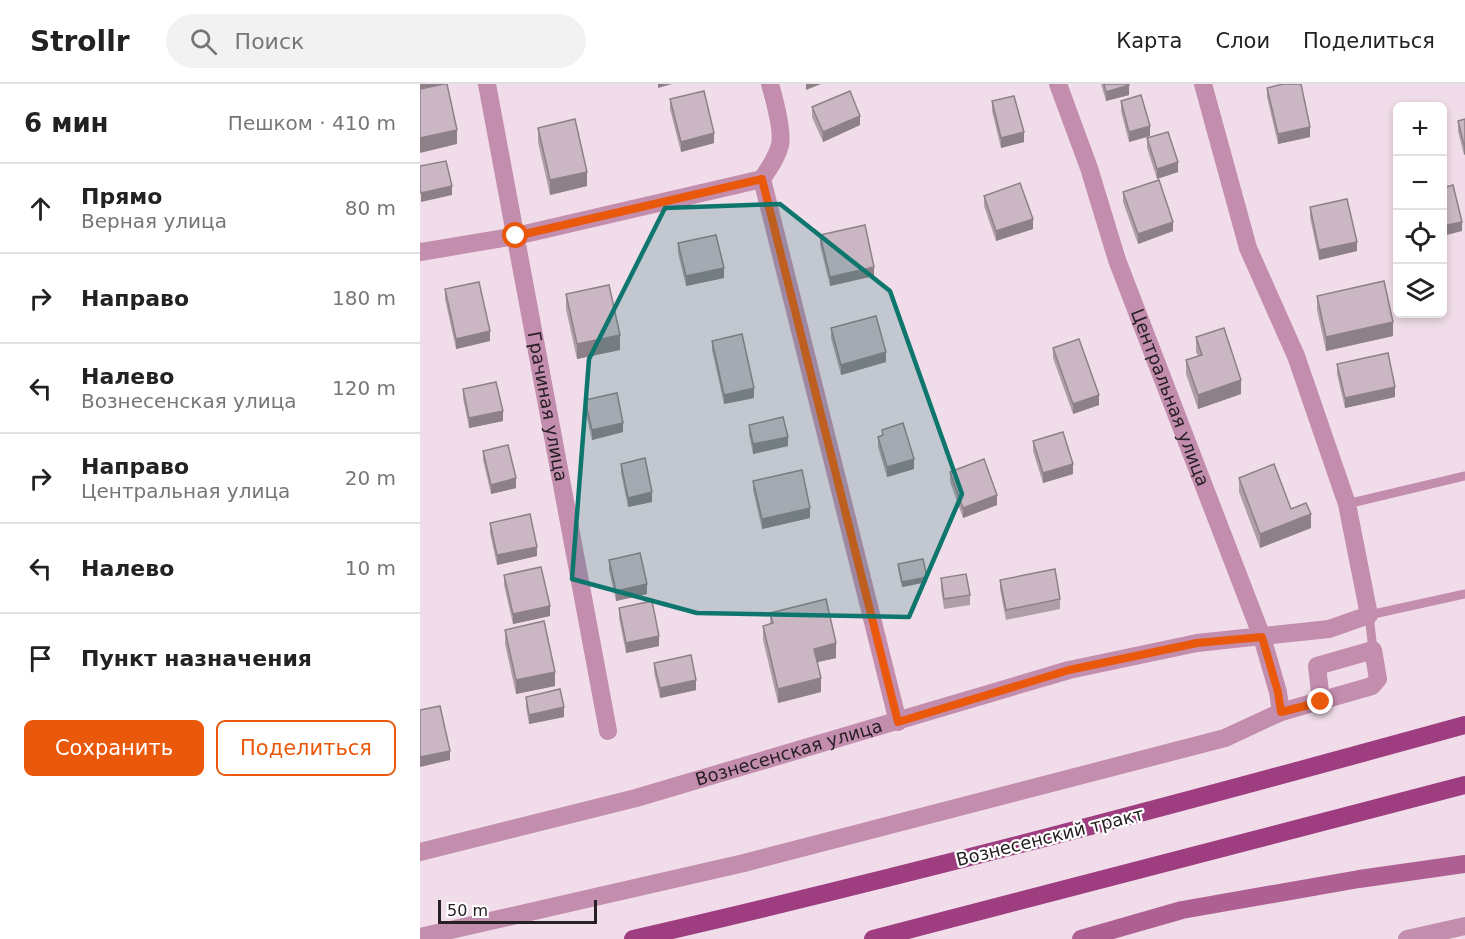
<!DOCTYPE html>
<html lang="ru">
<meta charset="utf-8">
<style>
:root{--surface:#fff;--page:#f2f2f2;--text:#222;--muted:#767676;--line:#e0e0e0;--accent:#ea580c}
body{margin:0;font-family:"DejaVu Sans",sans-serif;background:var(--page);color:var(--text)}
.controls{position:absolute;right:18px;top:18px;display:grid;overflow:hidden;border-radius:9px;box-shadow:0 3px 9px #0003}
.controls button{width:54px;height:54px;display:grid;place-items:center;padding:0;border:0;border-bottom:2px solid var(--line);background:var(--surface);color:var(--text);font:30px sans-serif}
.scale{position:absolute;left:18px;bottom:15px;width:159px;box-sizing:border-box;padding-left:6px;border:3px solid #272024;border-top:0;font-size:16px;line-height:21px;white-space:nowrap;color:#272024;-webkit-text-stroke:4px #fff;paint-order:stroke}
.stop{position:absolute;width:18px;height:18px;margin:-14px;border:4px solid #ea580c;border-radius:50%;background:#fff}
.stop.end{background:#ea580c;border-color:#fff;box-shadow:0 2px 6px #0008}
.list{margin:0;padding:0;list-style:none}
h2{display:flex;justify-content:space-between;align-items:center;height:78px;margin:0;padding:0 24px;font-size:26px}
h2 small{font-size:20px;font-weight:400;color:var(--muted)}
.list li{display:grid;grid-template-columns:39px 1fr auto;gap:18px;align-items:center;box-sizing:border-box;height:90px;padding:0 24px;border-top:2px solid var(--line)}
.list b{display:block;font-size:22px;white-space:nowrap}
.list p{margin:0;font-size:20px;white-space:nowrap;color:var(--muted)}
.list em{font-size:20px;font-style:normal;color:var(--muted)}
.actions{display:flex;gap:12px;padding:18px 24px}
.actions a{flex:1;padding:14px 0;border:2px solid var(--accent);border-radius:9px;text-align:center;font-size:21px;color:var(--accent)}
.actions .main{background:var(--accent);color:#fff}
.icon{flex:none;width:33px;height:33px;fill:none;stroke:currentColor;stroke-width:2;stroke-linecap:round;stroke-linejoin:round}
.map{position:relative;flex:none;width:1045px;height:855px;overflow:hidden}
header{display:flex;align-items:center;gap:36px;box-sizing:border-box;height:84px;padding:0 30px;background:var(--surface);border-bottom:2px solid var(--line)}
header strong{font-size:28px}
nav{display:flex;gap:33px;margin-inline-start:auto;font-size:21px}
.search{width:420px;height:54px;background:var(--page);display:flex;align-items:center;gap:15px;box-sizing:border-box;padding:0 21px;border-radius:33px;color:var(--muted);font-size:22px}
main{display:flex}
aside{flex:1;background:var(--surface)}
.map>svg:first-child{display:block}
</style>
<header>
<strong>Strollr</strong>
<div class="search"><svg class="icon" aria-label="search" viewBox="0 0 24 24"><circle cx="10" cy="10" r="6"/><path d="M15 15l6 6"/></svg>Поиск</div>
<nav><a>Карта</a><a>Слои</a><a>Поделиться</a></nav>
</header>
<main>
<aside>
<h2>6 мин<small>Пешком · 410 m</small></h2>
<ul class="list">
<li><svg class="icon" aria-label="ahead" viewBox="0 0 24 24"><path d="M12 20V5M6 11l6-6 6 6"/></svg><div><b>Прямо</b><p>Верная улица</p></div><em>80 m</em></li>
<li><svg class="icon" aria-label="right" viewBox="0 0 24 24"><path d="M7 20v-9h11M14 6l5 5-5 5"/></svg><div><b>Направо</b></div><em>180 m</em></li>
<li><svg class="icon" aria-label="left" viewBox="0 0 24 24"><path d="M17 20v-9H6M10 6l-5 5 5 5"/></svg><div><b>Налево</b><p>Вознесенская улица</p></div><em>120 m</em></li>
<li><svg class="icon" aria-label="right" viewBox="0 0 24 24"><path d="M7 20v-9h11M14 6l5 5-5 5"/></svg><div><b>Направо</b><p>Центральная улица</p></div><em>20 m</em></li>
<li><svg class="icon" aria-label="left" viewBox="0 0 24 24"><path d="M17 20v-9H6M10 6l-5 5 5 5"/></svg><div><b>Налево</b></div><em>10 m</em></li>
<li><svg class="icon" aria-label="arrive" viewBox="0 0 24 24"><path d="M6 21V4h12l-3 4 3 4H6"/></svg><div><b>Пункт назначения</b></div></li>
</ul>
<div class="actions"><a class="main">Сохранить</a><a>Поделиться</a></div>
</aside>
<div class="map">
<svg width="1045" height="855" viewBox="0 0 1045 855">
<rect width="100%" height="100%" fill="#f1dde9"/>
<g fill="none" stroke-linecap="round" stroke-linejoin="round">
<g stroke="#c38dae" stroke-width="9">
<path d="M927,420L1045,392"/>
<path d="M953,566L949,531L1045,510"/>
</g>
<g stroke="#c38dae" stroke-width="18">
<path id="s1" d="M67,0L188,647"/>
<path d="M350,0C354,14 363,47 360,61C357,74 349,84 342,95L478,638"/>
<path id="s2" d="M638,0L669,84L697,176L842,553L858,608L861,628"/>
<path d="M0,168L96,152L342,95"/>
<path id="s3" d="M0,768L216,714L649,586L777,559L909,545L949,531L927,420L876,272L828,164L783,0"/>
<path d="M0,853L324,779L805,654L861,628L952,602L958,595L953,566L897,582L901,617"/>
<path d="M987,855L1045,842"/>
</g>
<path stroke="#af6093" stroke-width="18" d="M661,855L762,826L939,795L1045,780"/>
<g stroke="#9e3e80" stroke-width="18">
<path d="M213,855C492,791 769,717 1045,641"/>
<path d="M453,855L1045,701"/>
</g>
</g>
<g fill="#af9da8">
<path d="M681,0H709V11L686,17Z"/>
<path d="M847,4L890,53L858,60L847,13Z"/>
<path d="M250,15L294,59L261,68L250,25Z"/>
<path d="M572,17L604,58L581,64L572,27Z"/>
<path d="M701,17L730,52L709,58L701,27Z"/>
<path d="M392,23L440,41L403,58L392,33Z"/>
<path d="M1045,35V70L1044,71L1038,47V37Z"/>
<path d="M118,44L167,102L130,111L118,58Z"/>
<path d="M727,54L758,88L737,95L727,64Z"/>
<path d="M703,108L753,147L718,160L703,118Z"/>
<path d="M564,112L613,145L576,157L564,122Z"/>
<path d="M890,123L937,167L899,176L890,133Z"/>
<path d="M400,151L454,192L410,202L400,161Z"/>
<path d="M258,159L304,194L266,202L258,169Z"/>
<path d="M25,205L70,257L36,265L25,215Z"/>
<path d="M146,210L200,266L157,275L146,225Z"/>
<path d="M897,212L973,252L906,267L897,226Z"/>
<path d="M411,244L466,278L421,291L411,254Z"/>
<path d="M776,253L821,310L778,325L766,290V276L778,272L776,268Z"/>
<path d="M292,257L334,314L304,320L292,266Z"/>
<path d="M633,264L679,321L653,330L633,274Z"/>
<path d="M917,280L975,313L925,324L917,290Z"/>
<path d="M43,305L83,337L49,344L43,314Z"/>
<path d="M165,316L203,348L172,356L165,326Z"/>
<path d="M329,341L368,362L333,370L329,350Z"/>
<path d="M462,346L494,385L467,393L458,363V353L462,352Z"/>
<path d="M613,357L653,390L623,399L613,367Z"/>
<path d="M63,367L96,404L71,410L63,376Z"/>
<path d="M201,380L232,418L208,423L201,389Z"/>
<path d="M530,388L577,421L543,434L530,398Z"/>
<path d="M819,394L871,425L891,444L840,464L819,408Z"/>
<path d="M333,397L390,434L342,445L333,406Z"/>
<path d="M70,439L117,472L77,481L70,449Z"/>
<path d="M189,476L227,510L196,517L189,486Z"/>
<path d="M478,480L507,498L482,503L478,485Z"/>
<path d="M84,491L130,532L93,540L84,501Z"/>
<path d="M521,494L550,511V521L524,525L521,504Z"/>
<path d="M580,496L640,515V525L586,536L580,505Z"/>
<path d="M199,524L239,562L206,569L199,534Z"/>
<path d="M350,529L416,574L397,578L401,608L358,619L343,556V542L350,540Z"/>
<path d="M85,546L135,602L96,610L85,560Z"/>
<path d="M234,579L276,606L240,614L234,588Z"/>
<path d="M106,613L144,633L109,640L106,623Z"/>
</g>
<g fill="#8e8088">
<path d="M0,0H22L0,5Z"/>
<path d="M238,0H252L238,4Z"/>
<path d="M386,0H401L386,6Z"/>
<path d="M709,1V11L686,17V8Z"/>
<path d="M440,32V41L403,58V48Z"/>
<path d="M730,42V52L709,58V48Z"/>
<path d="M890,43V53L858,60V50Z"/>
<path d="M37,46V60L0,69V54Z"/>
<path d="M604,48V58L581,64V54Z"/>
<path d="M294,49V59L261,68V58Z"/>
<path d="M1044,61H1045V70L1044,71Z"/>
<path d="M758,78V88L737,95V85Z"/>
<path d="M167,88V102L130,111V96Z"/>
<path d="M32,102V111L1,118V109Z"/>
<path d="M613,135V145L576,157V147Z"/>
<path d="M753,138V147L718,160V150Z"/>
<path d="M1042,138V147L1023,152V142Z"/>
<path d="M937,158V167L899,176V166Z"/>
<path d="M454,183V192L410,202V193Z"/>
<path d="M304,184V194L266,202V192Z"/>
<path d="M973,238V252L906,267V253Z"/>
<path d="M70,247V257L36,265V255Z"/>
<path d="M200,251V266L157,275V260Z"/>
<path d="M466,268V278L421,291V281Z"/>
<path d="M821,296V310L778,325V311Z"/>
<path d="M975,303V313L925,324V314Z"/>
<path d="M334,304V314L304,320V311Z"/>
<path d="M679,311V321L653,330V320Z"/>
<path d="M83,327V337L49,344V334Z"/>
<path d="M203,339V348L172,356V346Z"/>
<path d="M368,353V362L333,370V360Z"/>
<path d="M494,375V385L467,393V383Z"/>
<path d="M653,380V390L623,399V389Z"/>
<path d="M96,394V404L71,410V401Z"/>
<path d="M232,408V418L208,423V414Z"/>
<path d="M577,411V421L543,434V424Z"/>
<path d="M390,424V434L342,445V435Z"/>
<path d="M891,430V444L840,464V450Z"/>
<path d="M117,463V472L77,481V471Z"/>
<path d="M507,493V498L482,503V498Z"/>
<path d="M227,500V510L196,517V507Z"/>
<path d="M130,522V532L93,540V530Z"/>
<path d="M239,552V562L206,569V559Z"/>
<path d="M416,559V574L394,579V565Z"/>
<path d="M135,588V602L96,610V596Z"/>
<path d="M401,594V608L358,619V605Z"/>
<path d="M276,596V606L240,614V604Z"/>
<path d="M144,623V633L109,640V631Z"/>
<path d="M30,667V676L0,683V673Z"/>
</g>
<g fill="#cbb7c3" stroke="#8e8088" stroke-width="1.5">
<path d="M24,0H27L37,46L0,54V5Z"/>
<path d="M684,0H709V1L686,8Z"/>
<path d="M863,0H881L890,43L858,50L847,4Z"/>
<path d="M284,7L294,49L261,58L250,15Z"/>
<path d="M430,7L440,32L403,48L392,23Z"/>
<path d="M721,11L730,42L709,48L701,17Z"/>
<path d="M594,12L604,48L581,54L572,17Z"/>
<path d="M155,35L167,88L130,96L118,44Z"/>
<path d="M1045,35V61H1044L1038,37Z"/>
<path d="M748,48L758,78L737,85L727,54Z"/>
<path d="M26,77L32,102L1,109L0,105V82Z"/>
<path d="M739,96L753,138L718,150L703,108Z"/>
<path d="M600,99L613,135L576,147L564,112Z"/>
<path d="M1033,101L1042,138L1023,142V104Z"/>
<path d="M927,115L937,158L899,166L890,123Z"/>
<path d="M445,141L454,183L410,193L400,151Z"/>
<path d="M296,151L304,184L266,192L258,159Z"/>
<path d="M964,197L973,238L906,253L897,212Z"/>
<path d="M59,198L70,247L36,255L25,205Z"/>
<path d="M189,201L200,251L157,260L146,210Z"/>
<path d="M456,232L466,268L421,281L411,244Z"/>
<path d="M804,244L821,296L778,311L766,276L782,271L776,253Z"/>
<path d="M322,250L334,304L304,311L292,257Z"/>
<path d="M659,255L679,311L653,320L633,264Z"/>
<path d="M968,269L975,303L925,314L917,280Z"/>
<path d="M76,298L83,327L49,334L43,305Z"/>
<path d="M197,309L203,339L172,346L165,316Z"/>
<path d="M363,333L368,353L333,360L329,341Z"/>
<path d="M483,339L494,375L467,383L458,353L463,351L462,346Z"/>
<path d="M643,348L653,380L623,389L613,357Z"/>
<path d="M88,361L96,394L71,401L63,367Z"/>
<path d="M225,374L232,408L208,414L201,380Z"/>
<path d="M564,375L577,411L543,424L530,388Z"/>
<path d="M854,380L871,425L886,419L891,430L840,450L819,394Z"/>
<path d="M382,386L390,424L342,435L333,397Z"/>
<path d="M110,430L117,463L77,471L70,439Z"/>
<path d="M220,469L227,500L196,507L189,476Z"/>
<path d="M503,475L507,493L482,498L478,480Z"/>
<path d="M121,483L130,522L93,530L84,491Z"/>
<path d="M635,485L640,515L586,526L580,496Z"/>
<path d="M546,490L550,511L524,515L521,494Z"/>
<path d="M406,515L416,559L394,565L401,594L358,605L343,542L353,539L350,529Z"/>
<path d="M232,517L239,552L206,559L199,524Z"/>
<path d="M124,537L135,588L96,596L85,546Z"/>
<path d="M271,571L276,596L240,604L234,579Z"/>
<path d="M140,605L144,623L109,631L106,613Z"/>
<path d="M20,622L30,667L0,673V626Z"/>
</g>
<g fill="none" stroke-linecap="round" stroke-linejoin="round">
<path stroke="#ea580c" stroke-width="8" d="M96,152L342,95L478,638L649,586L777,559L842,553L858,608L861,628L901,618"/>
</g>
<path fill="#0f766e" fill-opacity="0.2" stroke="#0f766e" stroke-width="4.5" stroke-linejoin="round" d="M360,120L470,207L542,410L489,533L277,529L152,495L169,275L245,124Z"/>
<g text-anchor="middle" stroke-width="4.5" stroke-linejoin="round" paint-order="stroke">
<g font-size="18" fill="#272024" stroke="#fff">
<text dy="6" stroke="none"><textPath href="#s2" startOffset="333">Центральная улица</textPath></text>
<text dy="6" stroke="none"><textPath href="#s1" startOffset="328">Грачиная улица</textPath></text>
<text dy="6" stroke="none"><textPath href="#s3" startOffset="382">Вознесенская улица</textPath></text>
<text transform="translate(630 753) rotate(-14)" y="6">Вознесенский тракт</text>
</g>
</g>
</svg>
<div class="controls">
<button>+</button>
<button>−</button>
<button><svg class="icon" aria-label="locate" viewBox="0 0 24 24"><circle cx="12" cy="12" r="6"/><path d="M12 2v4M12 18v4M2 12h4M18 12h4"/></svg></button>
<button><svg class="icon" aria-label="layers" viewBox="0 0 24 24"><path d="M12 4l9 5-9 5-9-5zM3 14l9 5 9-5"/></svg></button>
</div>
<div class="scale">50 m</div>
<div class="stop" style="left:96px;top:152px"></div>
<div class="stop end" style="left:901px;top:618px"></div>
</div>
</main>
